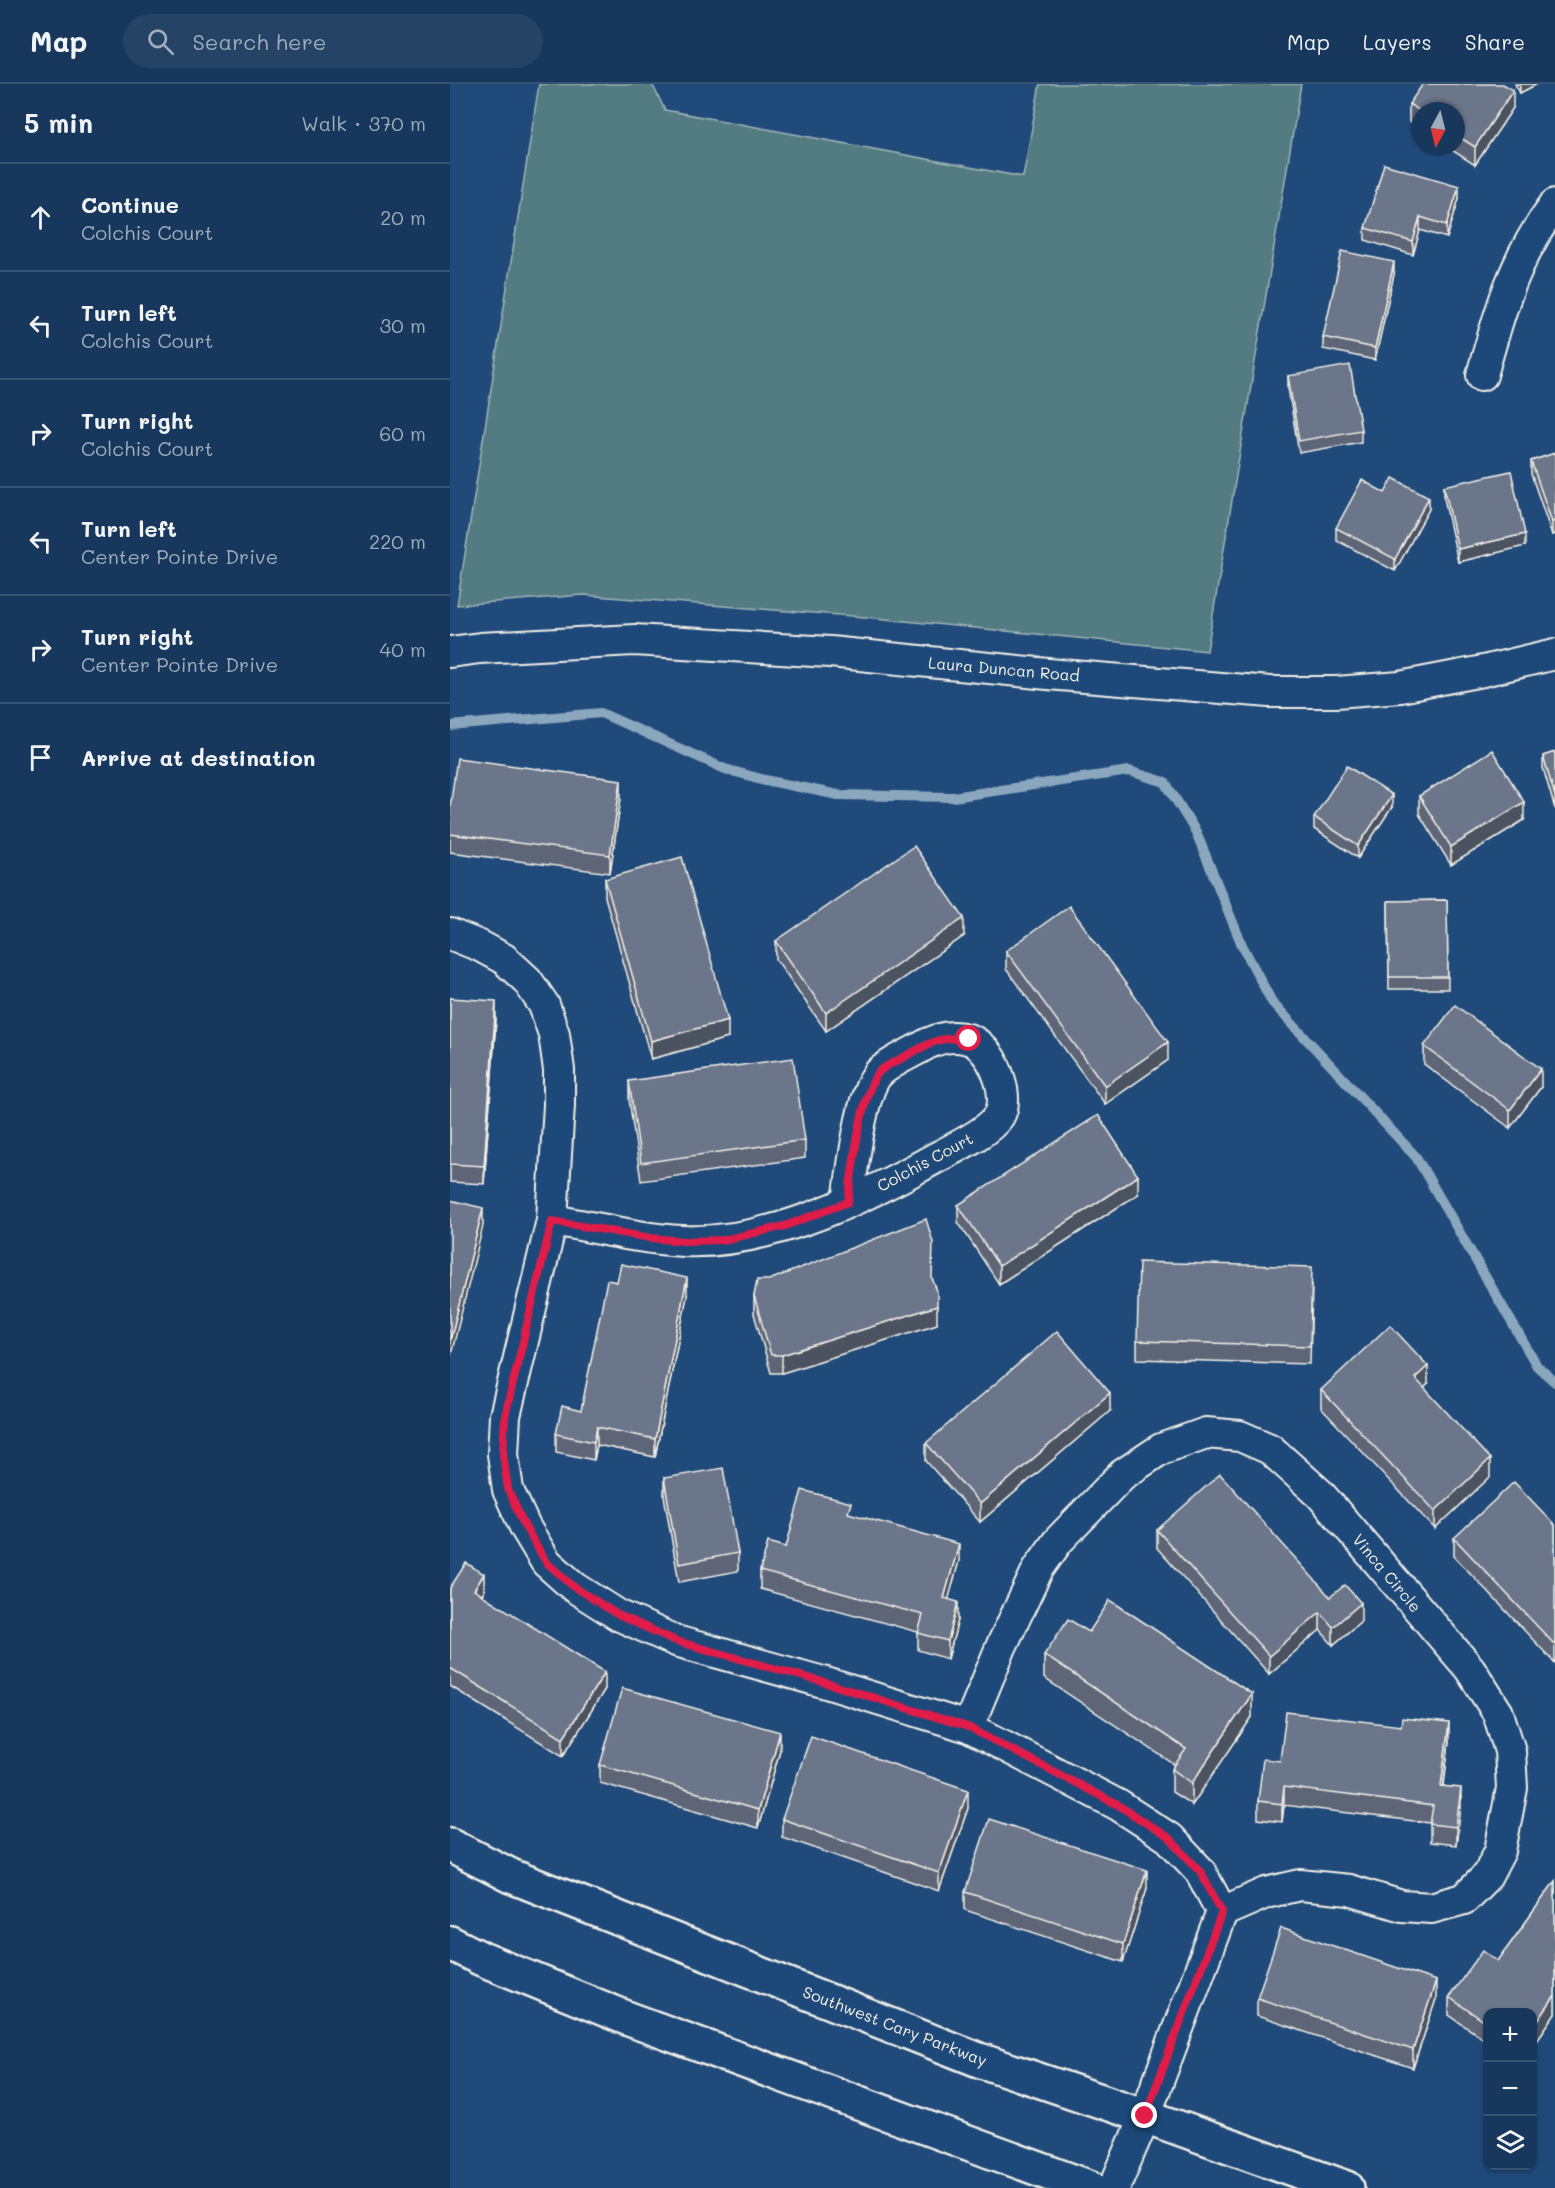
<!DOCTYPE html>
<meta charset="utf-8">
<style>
:root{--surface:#17385c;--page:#244365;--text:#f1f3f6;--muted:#9eacbb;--line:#365272}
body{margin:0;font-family:Mali,sans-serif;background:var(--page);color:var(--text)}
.controls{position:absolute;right:18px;bottom:18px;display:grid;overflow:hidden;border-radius:12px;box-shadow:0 2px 4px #0004}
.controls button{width:54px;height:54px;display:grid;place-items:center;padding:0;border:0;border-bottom:2px solid var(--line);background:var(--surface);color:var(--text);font:30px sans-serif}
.compass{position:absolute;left:961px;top:18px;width:54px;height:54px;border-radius:50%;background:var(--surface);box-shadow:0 2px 4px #0004;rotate:187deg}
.stop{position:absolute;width:18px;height:18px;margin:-14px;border:4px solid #e11d48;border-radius:50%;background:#fff}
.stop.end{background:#e11d48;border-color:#fff;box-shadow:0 2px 6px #0008}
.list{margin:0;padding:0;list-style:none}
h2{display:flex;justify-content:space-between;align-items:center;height:78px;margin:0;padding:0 24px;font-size:26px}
h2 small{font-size:20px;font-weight:400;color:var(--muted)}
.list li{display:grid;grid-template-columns:39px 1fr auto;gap:18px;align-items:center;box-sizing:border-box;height:108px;padding:0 24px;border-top:2px solid var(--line)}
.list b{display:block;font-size:22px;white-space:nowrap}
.list p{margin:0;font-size:20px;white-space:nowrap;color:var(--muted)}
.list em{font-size:20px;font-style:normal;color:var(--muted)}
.icon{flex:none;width:33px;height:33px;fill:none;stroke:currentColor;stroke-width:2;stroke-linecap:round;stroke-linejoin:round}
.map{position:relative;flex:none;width:1105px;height:2104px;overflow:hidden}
header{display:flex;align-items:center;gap:36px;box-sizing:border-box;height:84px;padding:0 30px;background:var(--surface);border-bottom:2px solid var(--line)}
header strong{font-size:28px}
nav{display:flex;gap:33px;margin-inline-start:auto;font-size:21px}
.search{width:420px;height:54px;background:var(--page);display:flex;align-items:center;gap:15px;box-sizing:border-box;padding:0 21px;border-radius:33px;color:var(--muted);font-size:22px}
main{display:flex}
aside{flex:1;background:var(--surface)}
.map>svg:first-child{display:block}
</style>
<header>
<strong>Map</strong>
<div class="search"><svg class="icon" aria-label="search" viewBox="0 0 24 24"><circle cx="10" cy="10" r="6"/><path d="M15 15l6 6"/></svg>Search here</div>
<nav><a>Map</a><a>Layers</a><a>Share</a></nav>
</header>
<main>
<aside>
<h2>5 min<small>Walk · 370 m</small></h2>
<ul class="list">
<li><svg class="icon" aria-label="ahead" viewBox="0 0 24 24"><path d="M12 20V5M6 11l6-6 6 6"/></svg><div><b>Continue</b><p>Colchis Court</p></div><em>20 m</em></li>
<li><svg class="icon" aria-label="left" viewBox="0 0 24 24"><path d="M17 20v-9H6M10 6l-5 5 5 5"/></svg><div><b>Turn left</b><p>Colchis Court</p></div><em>30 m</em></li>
<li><svg class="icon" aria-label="right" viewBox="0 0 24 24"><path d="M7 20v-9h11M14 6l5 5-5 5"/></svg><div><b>Turn right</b><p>Colchis Court</p></div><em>60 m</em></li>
<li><svg class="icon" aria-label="left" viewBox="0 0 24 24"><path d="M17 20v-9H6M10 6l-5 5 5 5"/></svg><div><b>Turn left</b><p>Center Pointe Drive</p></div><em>220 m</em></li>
<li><svg class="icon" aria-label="right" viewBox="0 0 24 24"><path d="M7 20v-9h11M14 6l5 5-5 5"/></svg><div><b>Turn right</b><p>Center Pointe Drive</p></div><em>40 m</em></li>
<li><svg class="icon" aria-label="arrive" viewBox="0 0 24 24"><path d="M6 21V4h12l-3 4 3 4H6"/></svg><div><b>Arrive at destination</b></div></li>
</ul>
</aside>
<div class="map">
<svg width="1105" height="2104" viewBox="0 0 1105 2104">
<rect width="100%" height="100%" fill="#1f4a7a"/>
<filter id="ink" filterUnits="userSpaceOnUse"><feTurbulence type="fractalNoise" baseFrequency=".0167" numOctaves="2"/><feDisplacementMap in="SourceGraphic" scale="12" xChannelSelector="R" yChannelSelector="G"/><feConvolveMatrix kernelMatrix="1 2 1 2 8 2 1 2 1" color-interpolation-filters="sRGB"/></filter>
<g filter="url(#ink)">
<path fill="#537b82" stroke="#a4b6b5" stroke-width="1.5" d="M89,0H202L215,26L573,93L590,0H851L757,567L415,533L133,511L7,521Z"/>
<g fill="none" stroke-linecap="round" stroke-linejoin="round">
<path stroke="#8aa7bd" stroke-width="10" d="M0,642L151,629L275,685L315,696L388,711L503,713L679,687L715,698L746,748L792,861L822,918L966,1073L1087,1282L1105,1298"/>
<g stroke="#f4f1e8" stroke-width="34">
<g id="minor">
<path d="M1032,291C1050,226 1064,175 1105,120"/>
<path d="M0,568L30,564L184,556L380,568L598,590L820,608H886L950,603L1033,587L1105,570"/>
<path d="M0,850L30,862L54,875L77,896L94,921L104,950L109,986V1021L102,1136L55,1332L53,1370L58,1406L75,1443L96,1478L124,1503L168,1531L226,1557L373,1598L518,1643L668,1721L719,1754L750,1787L772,1828L695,2032L664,2104"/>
<path d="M102,1136C146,1143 189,1155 233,1157C314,1161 403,1119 473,1081C493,1069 536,1051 549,1032C562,1011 541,961 518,955C501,950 484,955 470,964C457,971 442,978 431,987C411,1003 402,1090 398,1117"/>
<path d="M518,1643L551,1563L588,1485L608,1457L672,1391L711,1365L756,1349L790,1352L820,1365L870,1410L1020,1585L1048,1629L1060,1667L1062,1704L1050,1767L1037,1792L1014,1815L981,1824L952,1822L899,1806L850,1801L816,1809L772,1828"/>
</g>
</g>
<g stroke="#f4f1e8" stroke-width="38">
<g id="primary">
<path d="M0,1761L61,1792L529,1976L695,2032L897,2104"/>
<path d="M0,1859L32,1875L179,1935L641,2104"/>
</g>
</g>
<use href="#minor" stroke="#1f4a7a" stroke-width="30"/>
<use href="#primary" stroke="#1f4a7a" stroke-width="33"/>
</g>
<g fill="#5d6577" stroke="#f4f1e8" stroke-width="1.5">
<path d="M1065,0H1087L1070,9Z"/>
<path d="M959,20L1063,24L1025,81L997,63H1006V27H970V45L959,38Z"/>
<path d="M1009,114L997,154L970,146L963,171L915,156V144Z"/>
<path d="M944,190L925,276L873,265V253Z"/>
<path d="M838,292L911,346V358L849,369L838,304Z"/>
<path d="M1105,369V450L1102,451L1081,390V377Z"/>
<path d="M994,402L1075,462L1008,478L994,414Z"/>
<path d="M935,409L979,425L945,487L886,456V444Z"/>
<path d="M1105,668V725L1093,684V672Z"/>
<path d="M969,712L1074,736L1001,781L969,730Z"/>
<path d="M171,714L160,789L0,768V723Z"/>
<path d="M942,723L908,774L864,745V733Z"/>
<path d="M155,795L278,954L201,975L155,813Z"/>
<path d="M997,816L998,905H939L938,817Z"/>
<path d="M514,852L376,947L326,875V857Z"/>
<path d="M556,867L718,976L655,1020L556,885Z"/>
<path d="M0,914L46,935L34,1100L0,1098Z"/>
<path d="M974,962L1091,1003L1060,1044L974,980Z"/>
<path d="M179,997L355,1056V1074L191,1097L179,1015Z"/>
<path d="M688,1110L549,1200L508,1138V1121Z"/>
<path d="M482,1194L487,1240L332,1289H321L304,1230V1212Z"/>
<path d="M862,1201L860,1280L687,1275V1257Z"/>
<path d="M237,1212L205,1373L147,1361L144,1376L106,1368V1350L131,1327Z"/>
<path d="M978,1300L974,1304L1040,1393L985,1445L871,1324V1306Z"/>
<path d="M660,1327L530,1438L476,1377V1359Z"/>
<path d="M214,1394L288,1469V1487L229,1498L214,1412Z"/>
<path d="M401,1430L509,1477L498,1515L508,1536L498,1575L468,1566V1548L310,1505V1487L336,1463Z"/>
<path d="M1105,1441V1579L1004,1472V1454Z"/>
<path d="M707,1446L880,1513L911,1537L883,1561L870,1546L819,1590L707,1464Z"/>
<path d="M0,1504L34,1508L32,1511L155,1605L113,1672L0,1602Z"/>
<path d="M639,1548L802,1633L742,1721L722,1708V1685L725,1681L594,1594V1571Z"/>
<path d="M999,1657L994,1702L1011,1722L1006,1761L980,1758V1739L834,1721L832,1738L808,1735V1717L830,1677Z"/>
<path d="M330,1666L308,1744L150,1699V1681Z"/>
<path d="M518,1724L489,1807L332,1753V1735Z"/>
<path d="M1105,1797V1930L1083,1962V1929H1038V1958L999,1931V1913L1048,1877Z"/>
<path d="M697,1804L673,1878L515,1826V1808Z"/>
<path d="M807,1914L986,1915L963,1984L807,1932Z"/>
</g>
<g fill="#4c5361" stroke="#f4f1e8" stroke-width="1.5">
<path d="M1070,0H1087L1070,9Z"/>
<path d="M1063,6V24L1025,81V63Z"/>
<path d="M1009,102V114L997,154V141Z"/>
<path d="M970,133V146L963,171V158Z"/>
<path d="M944,178V190L925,276V264Z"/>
<path d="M979,413V425L945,487V475Z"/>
<path d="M1105,437V450L1102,451V438Z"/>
<path d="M1075,450V462L1008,478V465Z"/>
<path d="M171,696V714L160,789V771Z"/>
<path d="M942,711V723L908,774V762Z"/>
<path d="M1074,718V736L1001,781V763Z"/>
<path d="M514,834V852L376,947V929Z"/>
<path d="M46,917V935L34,1100V1082Z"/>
<path d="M278,936V954L201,975V957Z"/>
<path d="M718,958V976L655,1020V1002Z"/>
<path d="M1091,985V1003L1060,1044V1026Z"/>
<path d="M688,1092V1110L549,1200V1182Z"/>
<path d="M33,1124V1142L0,1275V1257Z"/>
<path d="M237,1194V1212L205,1373V1355Z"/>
<path d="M487,1222V1240L332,1289V1271Z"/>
<path d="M978,1282V1300L965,1312V1294Z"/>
<path d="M660,1309V1327L530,1438V1420Z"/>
<path d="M147,1343V1361L144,1376V1358Z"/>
<path d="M1040,1375V1393L985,1445V1427Z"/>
<path d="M509,1460V1477L494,1532V1514Z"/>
<path d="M34,1490V1508L24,1524V1506Z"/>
<path d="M508,1518V1536L498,1575V1557Z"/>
<path d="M911,1519V1537L883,1561V1543Z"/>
<path d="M870,1528V1546L819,1590V1572Z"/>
<path d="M155,1588V1605L113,1672V1654Z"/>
<path d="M802,1610V1633L742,1721V1699Z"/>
<path d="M999,1639V1657L991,1720V1702Z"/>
<path d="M330,1648V1666L308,1744V1726Z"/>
<path d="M834,1703V1721L832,1738V1720Z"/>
<path d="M1011,1704V1722L1006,1761V1743Z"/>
<path d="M518,1706V1724L489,1807V1789Z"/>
<path d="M697,1786V1804L673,1878V1860Z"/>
<path d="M986,1897V1915L963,1984V1966Z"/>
<path d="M1105,1912V1930L1083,1962V1944Z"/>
</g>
<g fill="#6c768a" stroke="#f4f1e8" stroke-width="1.5">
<path d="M973,0H1053L1063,6L1025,63L1006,51V27H970L959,20Z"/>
<path d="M934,80L1009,102L997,141L970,133L963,158L915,144Z"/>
<path d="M892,167L944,178L925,264L873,253Z"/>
<path d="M900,281L911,346L849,357L838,292Z"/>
<path d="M1105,369V437L1102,438L1081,377Z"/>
<path d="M1061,387L1075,450L1008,465L994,402Z"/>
<path d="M943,394L979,413L945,475L886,444L912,396L935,409Z"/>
<path d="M1042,666L1074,718L1001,763L969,712Z"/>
<path d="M1105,668V712L1093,672Z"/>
<path d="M7,674L171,696L160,771L0,750V723Z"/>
<path d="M897,682L942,711L908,762L864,733Z"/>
<path d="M464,762L514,834L376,929L326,857Z"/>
<path d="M232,773L278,936L201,957L155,795Z"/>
<path d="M997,816L998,893H939L938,817Z"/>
<path d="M619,822L718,958L655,1002L556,867Z"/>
<path d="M0,914L46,917L34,1082L0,1080Z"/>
<path d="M1005,921L1091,985L1060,1026L974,962Z"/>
<path d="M343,974L355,1056L191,1079L179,997Z"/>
<path d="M648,1031L688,1092L549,1182L508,1121Z"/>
<path d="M0,1116L33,1124L0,1257Z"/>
<path d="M476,1135L483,1158L482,1194L487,1207V1222L332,1271H321L304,1212L307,1196H319Z"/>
<path d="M689,1178L862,1183L860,1262L687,1257Z"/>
<path d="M171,1180L237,1194L205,1355L147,1343L144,1358L106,1350L112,1322L131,1327L157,1196L167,1198Z"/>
<path d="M940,1241L978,1282L965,1294L1040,1375L985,1427L871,1306Z"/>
<path d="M607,1247L660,1309L530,1420L476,1359Z"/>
<path d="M273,1384L288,1469L229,1480L214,1394Z"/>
<path d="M770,1390L880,1513L895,1501L911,1519L883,1543L870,1528L819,1572L707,1446Z"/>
<path d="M1064,1398L1105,1441V1561L1004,1454Z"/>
<path d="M352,1406L401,1419L398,1429L509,1460L494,1514L508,1518L498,1557L468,1549L473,1531L310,1487L318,1458L336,1463Z"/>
<path d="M16,1479L34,1490L24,1506L155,1588L113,1654L0,1584V1504Z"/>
<path d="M660,1516L802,1610L742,1699L722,1685L736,1665L594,1571L618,1535L639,1548Z"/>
<path d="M172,1604L330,1648L308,1726L150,1681Z"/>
<path d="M836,1628L951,1642L952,1634L999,1639L991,1702L1011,1704L1006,1743L980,1740L983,1722L834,1703L832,1720L808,1717L813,1675L830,1677Z"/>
<path d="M361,1652L518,1706L489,1789L332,1735Z"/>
<path d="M539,1735L697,1786L673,1860L515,1808Z"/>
<path d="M1105,1797V1912L1083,1944V1929H1038V1940L999,1913L1033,1866L1048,1877Z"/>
<path d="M831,1844L986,1897L963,1966L807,1914Z"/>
</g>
</g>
<g fill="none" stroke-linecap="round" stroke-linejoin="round" filter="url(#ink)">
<path stroke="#e11d48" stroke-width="8" d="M519,955C492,952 482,957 458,971C450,976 438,980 430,987C411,1005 402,1089 398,1118L335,1142L274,1156L234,1157L201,1154L102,1137L55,1332L53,1370L58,1406L75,1443L96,1478L124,1503L168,1531L226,1557L373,1598L518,1643L668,1721L719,1754L750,1787L772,1828L695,2032"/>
</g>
<g text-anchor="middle" stroke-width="6" stroke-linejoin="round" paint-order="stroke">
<g font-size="16" fill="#f4f1e8" stroke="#1f4a7a">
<text transform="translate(554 585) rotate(5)" y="6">Laura Duncan Road</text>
<text transform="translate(475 1078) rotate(-28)" y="6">Colchis Court</text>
<text transform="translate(937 1489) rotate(50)" y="6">Vinca Circle</text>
<text transform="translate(445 1942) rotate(21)" y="6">Southwest Cary Parkway</text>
</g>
</g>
</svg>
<div class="controls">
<button>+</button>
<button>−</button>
<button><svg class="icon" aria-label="layers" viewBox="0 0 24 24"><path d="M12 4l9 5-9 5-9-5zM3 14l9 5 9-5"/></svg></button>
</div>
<svg class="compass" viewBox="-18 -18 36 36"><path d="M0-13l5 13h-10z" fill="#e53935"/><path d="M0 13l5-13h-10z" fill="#9eacbb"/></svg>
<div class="stop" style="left:519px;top:955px"></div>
<div class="stop end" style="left:695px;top:2032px"></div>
</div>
</main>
